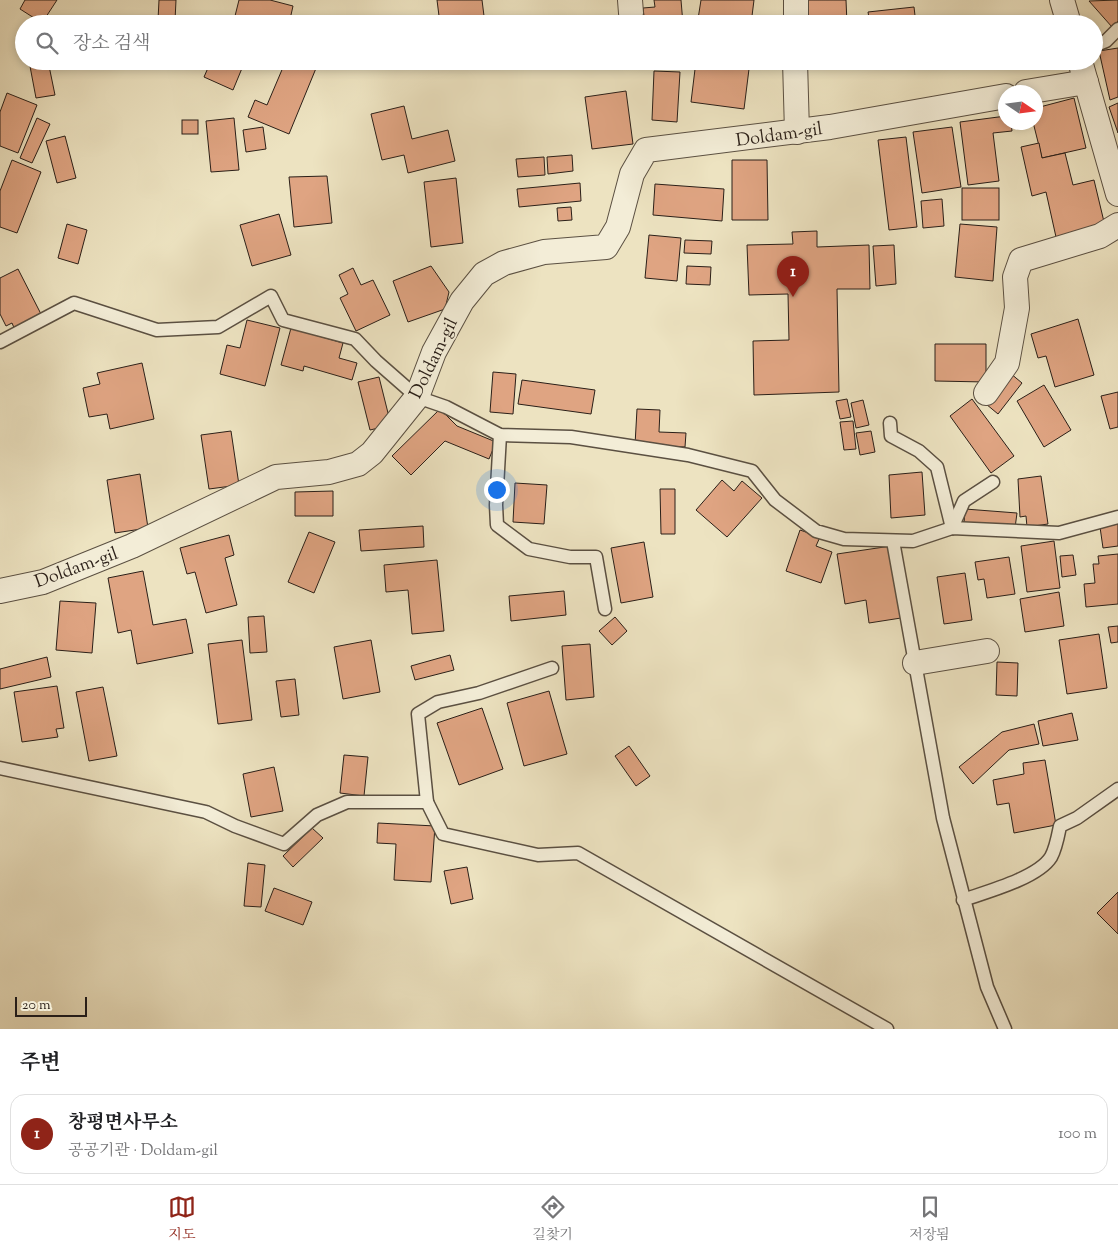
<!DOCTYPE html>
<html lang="ko">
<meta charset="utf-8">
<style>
:root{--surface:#fff;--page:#f6f6f6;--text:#202124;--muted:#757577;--line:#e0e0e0;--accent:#8f2418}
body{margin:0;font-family:"Sorts Mill Goudy","Noto Serif KR",serif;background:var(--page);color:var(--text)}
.compass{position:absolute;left:998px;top:85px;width:45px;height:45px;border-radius:50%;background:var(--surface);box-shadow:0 2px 8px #0003;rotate:103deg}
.scale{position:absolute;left:15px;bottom:12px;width:72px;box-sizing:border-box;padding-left:5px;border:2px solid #2a1f18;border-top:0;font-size:14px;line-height:18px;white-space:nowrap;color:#2a1f18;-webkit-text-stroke:4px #f3edd7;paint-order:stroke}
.you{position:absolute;left:496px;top:489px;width:18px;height:18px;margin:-12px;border:4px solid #fff;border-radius:50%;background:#1a73e8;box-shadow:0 0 0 8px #1a73e833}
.badge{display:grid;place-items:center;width:32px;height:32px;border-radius:50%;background:var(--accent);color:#fff;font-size:16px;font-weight:700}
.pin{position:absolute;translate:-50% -41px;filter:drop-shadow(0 1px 2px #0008)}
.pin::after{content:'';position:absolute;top:26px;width:18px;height:15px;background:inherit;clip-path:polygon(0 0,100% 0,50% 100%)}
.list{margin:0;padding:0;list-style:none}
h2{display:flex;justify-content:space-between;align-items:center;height:65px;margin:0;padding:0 20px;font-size:21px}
h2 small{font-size:16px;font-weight:400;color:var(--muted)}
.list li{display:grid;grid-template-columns:32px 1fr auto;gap:15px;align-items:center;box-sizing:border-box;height:80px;margin:0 10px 10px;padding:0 10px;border:1px solid var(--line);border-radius:15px}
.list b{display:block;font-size:19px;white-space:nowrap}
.list p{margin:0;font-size:16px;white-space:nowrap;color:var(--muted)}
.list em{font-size:16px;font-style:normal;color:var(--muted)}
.icon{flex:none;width:28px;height:28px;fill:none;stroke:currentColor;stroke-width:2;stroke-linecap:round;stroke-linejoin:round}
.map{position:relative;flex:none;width:1118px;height:1029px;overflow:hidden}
.search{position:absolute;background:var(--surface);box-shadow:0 2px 8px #0003;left:15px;right:15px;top:15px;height:55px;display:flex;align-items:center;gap:12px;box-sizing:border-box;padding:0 18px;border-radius:28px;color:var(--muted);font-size:19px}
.sheet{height:155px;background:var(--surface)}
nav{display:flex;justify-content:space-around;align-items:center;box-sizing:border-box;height:70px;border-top:1px solid var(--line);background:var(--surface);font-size:14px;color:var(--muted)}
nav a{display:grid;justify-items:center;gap:2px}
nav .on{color:var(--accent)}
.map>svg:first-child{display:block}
</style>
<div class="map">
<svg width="1118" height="1029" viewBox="0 0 1118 1029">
<rect width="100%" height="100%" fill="#ede3c1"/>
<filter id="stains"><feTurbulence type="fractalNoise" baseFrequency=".004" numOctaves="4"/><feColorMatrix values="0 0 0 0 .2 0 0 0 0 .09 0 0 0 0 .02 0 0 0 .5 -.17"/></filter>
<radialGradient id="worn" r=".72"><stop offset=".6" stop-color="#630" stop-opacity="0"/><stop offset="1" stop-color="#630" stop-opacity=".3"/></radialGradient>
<g fill="#dfa482" stroke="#2a1f18">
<path d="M25,0H57L42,23L20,9Z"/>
<path d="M159,0H176L175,21L158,20Z"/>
<path d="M239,0H270L293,6L289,24H250L234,20Z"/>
<path d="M437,0H482L485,24H440Z"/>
<path d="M654,0H681L683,24H645L643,8L655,7Z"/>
<path d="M701,0H754L751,24L698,19Z"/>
<path d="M807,0H846L847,24H807Z"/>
<path d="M1118,0V21L1112,27L1089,1Z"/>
<path d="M914,7L916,24H870L868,12Z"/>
<path d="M1118,48V97L1110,100L1099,51Z"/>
<path d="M29,61H48L55,95L36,98Z"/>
<path d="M211,61H245L233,90L204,77Z"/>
<path d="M274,61H319L289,134L248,117L255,100L267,105L284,65Z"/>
<path d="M696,61H750L744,109L691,102Z"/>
<path d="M654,71L680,72L677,122L652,120Z"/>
<path d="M626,91L633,144L592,149L585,97Z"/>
<path d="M7,93L37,105L18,153L0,146V112Z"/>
<path d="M1074,98L1086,148L1042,158L1033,122H1036V108Z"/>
<path d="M1118,103V133L1109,107Z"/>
<path d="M404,106L412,139L448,130L455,161L408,173L404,155L382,160L371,114Z"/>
<path d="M1006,116V122H1011L1012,131L993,133L999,181L968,185L960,122Z"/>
<path d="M37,118L50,124L32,163L20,158Z"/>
<path d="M234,118L239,170L211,172L206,121Z"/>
<rect x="182" y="120" width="16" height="14"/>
<path d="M263,127L266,149L246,152L243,130Z"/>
<path d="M952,127L961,187L922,193L913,132Z"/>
<path d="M65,136L76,178L57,183L46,141Z"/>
<path d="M906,137L917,227L889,230L878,140Z"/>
<path d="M1039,143L1042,158L1065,153L1073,185L1094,180L1105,226L1056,237L1046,192L1032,196L1021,147Z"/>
<path d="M572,155L573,171L548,174L547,157Z"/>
<path d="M544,157L545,175L518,177L516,159Z"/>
<path d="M12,160L41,172L17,233L0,227V191Z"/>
<path d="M732,160H767L768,220H732Z"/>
<path d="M327,176L332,223L294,227L289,177Z"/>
<path d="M456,178L463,243L431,247L424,182Z"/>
<path d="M580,183L581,201L519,207L517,189Z"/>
<path d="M655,184L724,189L722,221L653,215Z"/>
<rect x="962" y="188" width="37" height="32"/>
<path d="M942,199L944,226L923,228L921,201Z"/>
<path d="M571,207L572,220L558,221L557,208Z"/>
<path d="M279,214L291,255L252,266L240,225Z"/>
<path d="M67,224L87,230L78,264L58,258Z"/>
<path d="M960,224L997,227L993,281L955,277Z"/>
<path d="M817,231V247L869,245L870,289H837L839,392L754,395L753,341L789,340L788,294L749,295L747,245L793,244L792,232Z"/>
<path d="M649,235L681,238L677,281L645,278Z"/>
<path d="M685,240L712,241L711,254L684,253Z"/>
<path d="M894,245L896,284L876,286L873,246Z"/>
<path d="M431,266L449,292L445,309L408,322L393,281Z"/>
<path d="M687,266L711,267L710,285L686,284Z"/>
<path d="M353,268L361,285L373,280L390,315L356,331L340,298L348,294L339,275Z"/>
<path d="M18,269L42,316L15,330L12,323L6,326L0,314V278Z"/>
<path d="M1078,319L1094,375L1055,387L1046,356L1038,358L1031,334Z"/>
<path d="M247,320L280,328L265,386L220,374L227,345L240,348Z"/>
<path d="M291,328L343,343L339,358L357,363L352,380L304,366L303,371L281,365Z"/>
<path d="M935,344H986V382L935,381Z"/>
<path d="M142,363L154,419L110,429L107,414L89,417L83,388L100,384L97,373Z"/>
<path d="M493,372L516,374L513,414L490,412Z"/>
<path d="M1010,373L1022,383L998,414L986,404Z"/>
<path d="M379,377L391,425L370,430L358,382Z"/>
<path d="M522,380L595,390L591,414L518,404Z"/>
<path d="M1044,385L1071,430L1044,447L1017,401Z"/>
<path d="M1118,392V427L1110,429L1101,396Z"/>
<path d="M847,399L851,417L840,419L836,401Z"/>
<path d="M972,399L1014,456L991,473L950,416Z"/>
<path d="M863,400L869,425L856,428L851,403Z"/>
<path d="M440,409L457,426L496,442L489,459L445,441L411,475L392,456Z"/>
<path d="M637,409L660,410L659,432L686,433L685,447L635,445Z"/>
<path d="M853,421L856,449L844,450L840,422Z"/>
<path d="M231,431L239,485L209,489L201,435Z"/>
<path d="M871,431L875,452L860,455L856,433Z"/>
<path d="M922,472L925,515L891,518L889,475Z"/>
<path d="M140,474L148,528L115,533L107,480Z"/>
<path d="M1041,476L1048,524L1027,527L1026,516L1020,517L1018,479Z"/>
<path d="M722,480L734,491L742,481L762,498L727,537L696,510Z"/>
<path d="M515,483L547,485L544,524L513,522Z"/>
<path d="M660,489H675V534H661Z"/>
<path d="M333,491V516H295V492Z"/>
<path d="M965,509L1017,513L1015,528L964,524Z"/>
<path d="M1118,524V546L1103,548L1100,527Z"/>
<path d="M423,526L424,547L361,551L359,530Z"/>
<path d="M800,530L820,537L816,546L832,552L821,583L786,571Z"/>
<path d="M309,532L335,542L314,593L288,582Z"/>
<path d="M229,535L234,555L225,558L237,605L206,613L195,572L187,574L180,548Z"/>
<path d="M1054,541L1060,588L1027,592L1021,546Z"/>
<path d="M644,542L653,597L621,603L611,548Z"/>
<path d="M891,546L901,618L869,623L866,600L845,604L837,554Z"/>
<path d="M1118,554V604L1086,607L1084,584L1095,583L1093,564H1099L1098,556Z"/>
<path d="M1073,555L1076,575L1062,577L1060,556Z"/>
<path d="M1009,557L1015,594L987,598L984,579L978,580L975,562Z"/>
<path d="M437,560L444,631L412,634L408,590L386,592L384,565Z"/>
<path d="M143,571L153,625L186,619L193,653L137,664L131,630L118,633L108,578Z"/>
<path d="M965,573L972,620L944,624L937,577Z"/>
<path d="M564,591L566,615L511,621L509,596Z"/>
<path d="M1059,592L1064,626L1025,632L1020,599Z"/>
<path d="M60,601L96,603L92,653L56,650Z"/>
<path d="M264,616L267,652L250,653L248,617Z"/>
<path d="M615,617L627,631L612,645L599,631Z"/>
<path d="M1118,626V642L1111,643L1108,627Z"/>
<path d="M1099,634L1107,688L1067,694L1059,640Z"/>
<path d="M242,640L252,720L218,724L208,644Z"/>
<path d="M371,640L380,692L343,699L334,647Z"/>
<path d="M590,644L594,697L566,700L562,646Z"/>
<path d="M450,655L454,670L415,680L411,666Z"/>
<path d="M47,657L51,677L0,689V669Z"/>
<path d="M997,662L1018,663L1017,696L996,695Z"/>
<path d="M295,679L299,715L281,717L276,681Z"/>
<path d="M57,686L64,728L56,729L58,737L22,742L14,692Z"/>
<path d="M103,687L117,756L89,761L76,692Z"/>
<path d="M549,691L567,754L524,766L507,703Z"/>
<path d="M482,708L503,769L459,785L437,723Z"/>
<path d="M1072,713L1078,740L1043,746L1038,721Z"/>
<path d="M1034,724L1039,744L1009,750L973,784L959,767L1002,732Z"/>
<path d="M629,746L650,776L636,786L615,756Z"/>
<path d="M344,755L368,757L364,796L340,793Z"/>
<path d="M1045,760L1056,825L1014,833L1009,803L997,805L993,780L1024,774L1023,763Z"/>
<path d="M274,767L283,811L251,817L243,774Z"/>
<path d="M378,823L435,826L431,882L394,880L396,844L377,843Z"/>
<path d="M312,828L323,838L293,867L283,856Z"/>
<path d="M248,863L265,865L261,907L244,906Z"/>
<path d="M467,867L473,899L451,904L444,871Z"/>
<path d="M274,888L312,902L303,925L265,911Z"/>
<path d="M1118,892V934L1097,913Z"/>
</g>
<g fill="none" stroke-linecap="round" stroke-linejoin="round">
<g stroke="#5b5042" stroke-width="15">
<g id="service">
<path d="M1094,46L1106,41L1118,29"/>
<path d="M0,342L74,303L157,330L218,327L271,296L283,320L355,339L376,361L417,397L446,407L500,435L571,437L688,455L752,471L775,500L816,531L844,539L913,541L952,528L1059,533L1118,517"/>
<path d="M890,423L891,436L919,451L937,467L952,528"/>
<path d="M500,435L496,505L497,525L529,549L570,557H596L605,609"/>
<path d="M952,528L964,501L993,482"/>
<path d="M893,541L943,818L987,987L1005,1029"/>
<path d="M0,768L206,812L235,826L284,844L317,815L347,802H427L443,834L538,855L578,853L887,1029"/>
<path d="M427,802L418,714L438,702L479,693L552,668"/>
<path d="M963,900C986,892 1038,878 1051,857C1056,848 1058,836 1060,826L1077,818L1118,789"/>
</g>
</g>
<g stroke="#5b5042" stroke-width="26">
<g id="minor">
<path d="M630,0L631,13"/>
<path d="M1062,0L1069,24"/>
<path d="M796,24V0"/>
<path d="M795,61L797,132"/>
<path d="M1080,61L1118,194"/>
<path d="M1026,92L1086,82"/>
<path d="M986,393L1007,363L1017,308L1015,277L1021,260L1100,236L1118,225"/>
<path d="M0,591L43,582L132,546L276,477L329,472L358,464L372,453L417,397L434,352L462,301L484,274L504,263L544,252L606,247L618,227L632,174L646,150L830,127L1006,96"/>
<path d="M915,663L987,651"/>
</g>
</g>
<use href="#service" stroke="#f3edd7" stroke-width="12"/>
<use href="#minor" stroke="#f3edd7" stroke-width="24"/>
</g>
<g text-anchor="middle" stroke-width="4" stroke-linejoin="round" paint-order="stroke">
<g font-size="18" fill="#2a1f18" stroke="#f3edd7">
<text transform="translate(779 134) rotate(-8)" y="6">Doldam-gil</text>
<text transform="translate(433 358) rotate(-64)" y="6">Doldam-gil</text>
<text transform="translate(76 567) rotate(-20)" y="6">Doldam-gil</text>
</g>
</g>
<rect width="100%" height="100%" filter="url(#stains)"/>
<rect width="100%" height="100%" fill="url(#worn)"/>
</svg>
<svg class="compass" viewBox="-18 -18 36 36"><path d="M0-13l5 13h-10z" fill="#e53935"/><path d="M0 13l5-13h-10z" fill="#757577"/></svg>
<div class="scale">20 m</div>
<div class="you"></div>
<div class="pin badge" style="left:793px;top:297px">1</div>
<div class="search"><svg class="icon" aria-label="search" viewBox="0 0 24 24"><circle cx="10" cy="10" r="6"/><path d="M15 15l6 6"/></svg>장소 검색</div>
</div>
<section class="sheet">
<h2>주변<small></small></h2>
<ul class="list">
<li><span class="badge">1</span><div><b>창평면사무소</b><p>공공기관 · Doldam-gil</p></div><em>100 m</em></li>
</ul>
</section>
<nav>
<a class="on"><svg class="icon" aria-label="map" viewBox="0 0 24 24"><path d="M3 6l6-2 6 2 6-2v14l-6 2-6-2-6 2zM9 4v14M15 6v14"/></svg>지도</a>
<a><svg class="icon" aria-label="directions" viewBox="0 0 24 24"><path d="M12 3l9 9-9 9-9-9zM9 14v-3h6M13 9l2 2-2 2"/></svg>길찾기</a>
<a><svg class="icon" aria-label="saved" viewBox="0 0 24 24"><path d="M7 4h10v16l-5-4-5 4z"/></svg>저장됨</a>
</nav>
